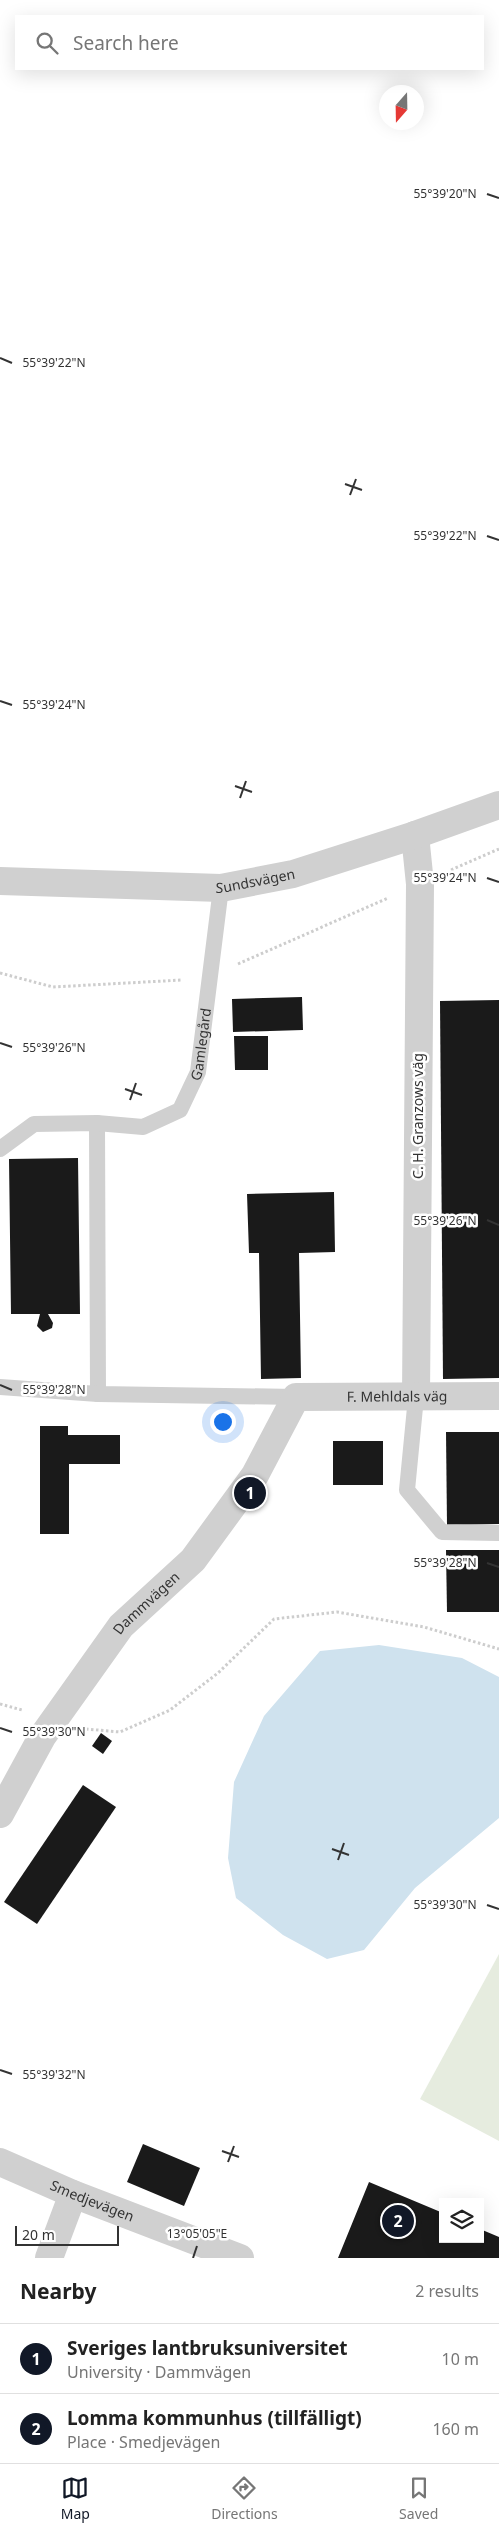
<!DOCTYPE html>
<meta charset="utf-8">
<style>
:root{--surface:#fff;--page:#f2f2f2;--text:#222;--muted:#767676;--line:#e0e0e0;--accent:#111827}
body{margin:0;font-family:"Noto Sans",sans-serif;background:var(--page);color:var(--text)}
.controls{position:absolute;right:15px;bottom:15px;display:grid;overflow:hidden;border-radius:0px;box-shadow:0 5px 20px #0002}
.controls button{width:45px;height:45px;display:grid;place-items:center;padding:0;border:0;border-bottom:1px solid var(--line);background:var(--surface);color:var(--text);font:25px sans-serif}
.compass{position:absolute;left:379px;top:85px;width:45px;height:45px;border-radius:50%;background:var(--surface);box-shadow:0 5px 20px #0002;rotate:200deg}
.scale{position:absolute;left:15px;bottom:12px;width:104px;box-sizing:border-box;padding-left:5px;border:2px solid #333;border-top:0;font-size:14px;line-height:18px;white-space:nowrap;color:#333;-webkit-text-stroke:4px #fff;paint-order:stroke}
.you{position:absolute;left:222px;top:1421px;width:18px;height:18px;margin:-12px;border:4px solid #fff;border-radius:50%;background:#1a73e8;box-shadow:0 0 0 8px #1a73e833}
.badge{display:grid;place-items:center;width:32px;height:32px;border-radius:50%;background:var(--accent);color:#fff;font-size:16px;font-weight:700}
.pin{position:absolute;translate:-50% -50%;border:2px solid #fff;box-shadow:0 1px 5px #0006}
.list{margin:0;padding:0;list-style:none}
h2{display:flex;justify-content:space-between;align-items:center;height:65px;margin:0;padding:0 20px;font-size:21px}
h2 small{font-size:16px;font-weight:400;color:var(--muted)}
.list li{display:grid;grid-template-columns:32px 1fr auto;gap:15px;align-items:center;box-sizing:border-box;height:70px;padding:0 20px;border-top:1px solid var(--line)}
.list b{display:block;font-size:19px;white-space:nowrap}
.list p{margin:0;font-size:16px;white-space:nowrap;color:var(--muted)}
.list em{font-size:16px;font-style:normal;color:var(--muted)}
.icon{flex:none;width:28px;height:28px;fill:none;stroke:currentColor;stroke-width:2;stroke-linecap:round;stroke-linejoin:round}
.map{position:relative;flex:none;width:499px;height:2258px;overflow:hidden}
.search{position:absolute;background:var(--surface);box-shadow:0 5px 20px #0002;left:15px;right:15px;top:15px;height:55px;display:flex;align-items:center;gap:12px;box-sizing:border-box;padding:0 18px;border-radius:0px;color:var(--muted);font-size:19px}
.sheet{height:205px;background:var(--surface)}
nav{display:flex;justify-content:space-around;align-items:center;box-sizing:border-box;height:70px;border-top:1px solid var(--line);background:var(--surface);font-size:14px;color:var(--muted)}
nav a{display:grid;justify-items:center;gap:2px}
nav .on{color:var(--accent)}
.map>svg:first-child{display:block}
</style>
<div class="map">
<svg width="499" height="2258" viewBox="0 0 499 2258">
<rect width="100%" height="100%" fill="#fff"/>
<path fill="#e6ecdf" d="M499,1954V2141L420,2099Z"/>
<path fill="#cfe2ee" d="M379,1645L462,1658L499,1677V1818L415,1888L364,1950L327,1959L283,1935L236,1898L228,1858L234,1782L264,1716L320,1651Z"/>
<g fill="#1a1a1a">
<path d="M302,997L303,1030L233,1032L232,999Z"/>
<path d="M499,1000V1378L443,1379L440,1001Z"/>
<path d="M234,1036H268V1070H235Z"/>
<path d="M78,1158L80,1314H48L53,1323L52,1328L43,1332L37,1326L40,1314H11L9,1159Z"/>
<path d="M334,1192L335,1252L299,1253L301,1378L261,1379L259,1253H249L247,1194Z"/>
<path d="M40,1426H68V1435H120V1464H69V1534H40Z"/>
<path d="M446,1432H499V1524L447,1525Z"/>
<rect x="333" y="1441" width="50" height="44"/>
<path d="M446,1550H499V1612H447Z"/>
<path d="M101,1733L112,1741L103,1754L92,1746Z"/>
<path d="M83,1785L116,1807L37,1924L4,1902Z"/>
<path d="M143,2144L200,2168L184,2206L127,2182Z"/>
<path d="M369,2182L443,2213V2239H480V2229L499,2237V2258H338Z"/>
</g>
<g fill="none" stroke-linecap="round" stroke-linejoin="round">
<g stroke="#cdcdcd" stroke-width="3" stroke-dasharray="2.5 2.5" stroke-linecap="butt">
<path d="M451,870L499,849"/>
<path d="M238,964L388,898"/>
<path d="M0,973L53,987L182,980"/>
<path d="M0,1704L22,1710"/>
<path d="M86,1729L120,1732L170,1710L218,1673L274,1619L337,1612L424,1627L499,1649"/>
</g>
<g stroke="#d0d0d0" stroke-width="16">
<path d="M97,1123L98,1394"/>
<path id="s1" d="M0,1149L34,1124L97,1123L143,1127L180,1110L198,1072L221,888"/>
<path d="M0,1387L98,1394L296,1397"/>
<path d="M416,1397L407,1490L442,1532L499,1533"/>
</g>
<g stroke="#d0d0d0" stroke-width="28">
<path d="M415,835L420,884L416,1397"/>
<path id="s2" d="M0,881L221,888L293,874L415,835L499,805"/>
<path id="s3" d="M0,1814L42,1737L121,1626L193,1560L255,1475L296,1397L499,1396"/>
<path id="s4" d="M0,2162L73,2194L240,2258"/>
<path d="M49,2258L73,2194"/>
</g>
</g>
<path fill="none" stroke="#333" stroke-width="2" d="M487,194L499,198M0,358L12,363M345,484L362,490M350,495L356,479M487,536L499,540M0,701L12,705M235,786L252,792M240,798L246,781M487,878L499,882M0,1043L12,1047M125,1089L142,1095M130,1100L136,1083M487,1220L499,1225M0,1385L12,1390M487,1563L499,1567M0,1728L12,1732M332,1849L349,1855M338,1860L344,1843M487,1905L499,1909M0,2070L12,2074M222,2151L239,2157M228,2162L234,2146M193,2258L197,2246"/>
<g text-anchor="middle" stroke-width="5" stroke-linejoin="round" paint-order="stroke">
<g font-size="14" fill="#333" stroke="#fff">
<text dy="5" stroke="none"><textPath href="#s2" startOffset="256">Sundsvägen</textPath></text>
<text dy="5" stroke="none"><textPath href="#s1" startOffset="262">Gamlegård</textPath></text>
<text transform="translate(418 1116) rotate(-90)" y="5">C. H. Granzows väg</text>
<text dy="5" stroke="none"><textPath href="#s3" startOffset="616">F. Mehldals väg</textPath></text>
<text dy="5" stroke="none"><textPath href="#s3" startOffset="258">Dammvägen</textPath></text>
<text dy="5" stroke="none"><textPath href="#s4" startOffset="100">Smedjevägen</textPath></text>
</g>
</g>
<g font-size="12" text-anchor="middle" fill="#333" stroke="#fff" stroke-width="5" stroke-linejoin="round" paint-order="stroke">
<text x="445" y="198">55°39'20"N</text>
<text x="54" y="367">55°39'22"N</text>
<text x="445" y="540">55°39'22"N</text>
<text x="54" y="709">55°39'24"N</text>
<text x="445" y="882">55°39'24"N</text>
<text x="54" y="1052">55°39'26"N</text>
<text x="445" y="1225">55°39'26"N</text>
<text x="54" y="1394">55°39'28"N</text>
<text x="445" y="1567">55°39'28"N</text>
<text x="54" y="1736">55°39'30"N</text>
<text x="445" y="1909">55°39'30"N</text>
<text x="54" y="2079">55°39'32"N</text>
<text x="197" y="2238">13°05'05"E</text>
</g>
</svg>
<div class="controls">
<button><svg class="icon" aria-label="layers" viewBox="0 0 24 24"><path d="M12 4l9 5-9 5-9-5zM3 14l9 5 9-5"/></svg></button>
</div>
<svg class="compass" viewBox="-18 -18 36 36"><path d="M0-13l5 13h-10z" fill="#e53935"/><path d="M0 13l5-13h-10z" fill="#767676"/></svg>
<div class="scale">20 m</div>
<div class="you"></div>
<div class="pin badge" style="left:250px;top:1493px">1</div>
<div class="pin badge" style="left:398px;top:2221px">2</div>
<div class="search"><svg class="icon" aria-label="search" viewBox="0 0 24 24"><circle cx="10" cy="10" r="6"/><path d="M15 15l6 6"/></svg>Search here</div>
</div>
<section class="sheet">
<h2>Nearby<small>2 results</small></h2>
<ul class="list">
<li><span class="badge">1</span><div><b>Sveriges lantbruksuniversitet</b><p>University · Dammvägen</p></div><em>10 m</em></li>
<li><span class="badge">2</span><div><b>Lomma kommunhus (tillfälligt)</b><p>Place · Smedjevägen</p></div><em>160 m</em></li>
</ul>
</section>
<nav>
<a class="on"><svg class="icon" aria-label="map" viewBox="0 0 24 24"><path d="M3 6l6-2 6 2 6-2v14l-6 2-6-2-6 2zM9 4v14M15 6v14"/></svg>Map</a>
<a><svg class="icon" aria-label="directions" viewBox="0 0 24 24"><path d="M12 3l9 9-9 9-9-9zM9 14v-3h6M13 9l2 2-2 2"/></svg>Directions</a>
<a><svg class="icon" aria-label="saved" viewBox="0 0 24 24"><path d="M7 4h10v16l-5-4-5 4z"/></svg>Saved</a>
</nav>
